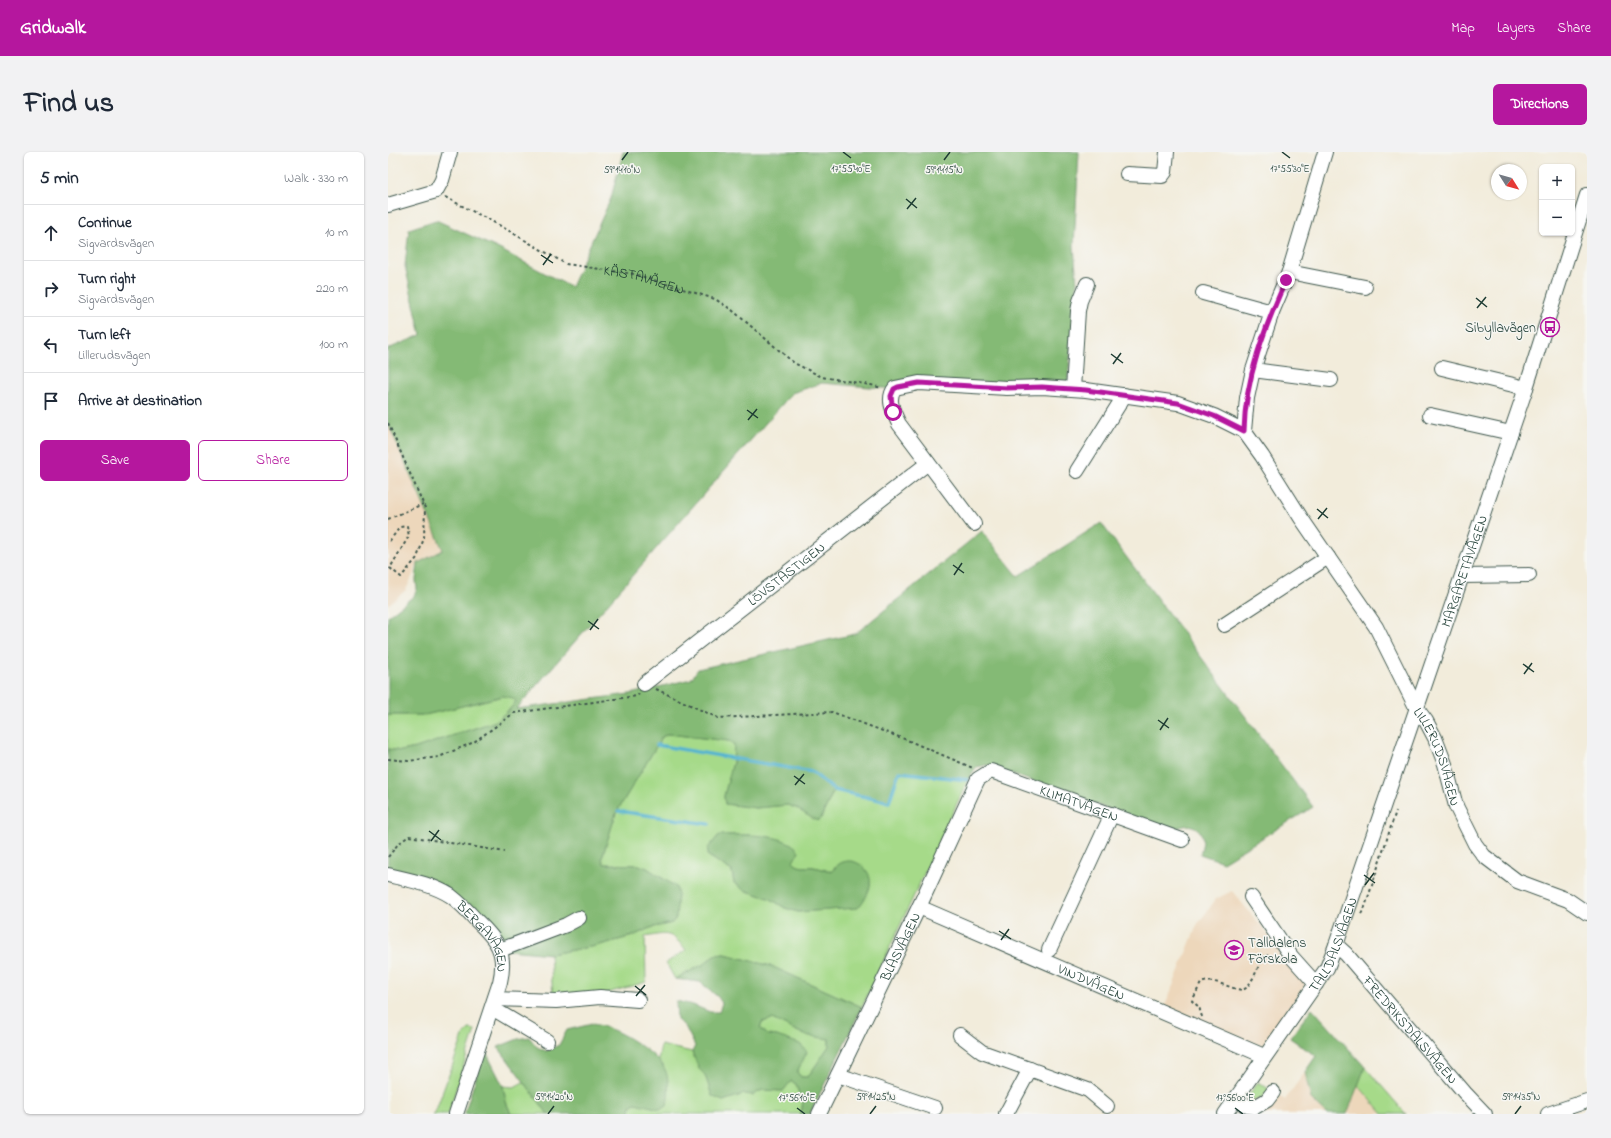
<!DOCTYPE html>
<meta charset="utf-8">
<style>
:root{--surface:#fff;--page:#f2f2f3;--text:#1f2937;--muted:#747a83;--line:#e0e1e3;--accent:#b5179e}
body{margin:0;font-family:"Indie Flower",sans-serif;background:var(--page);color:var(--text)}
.controls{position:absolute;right:12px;top:12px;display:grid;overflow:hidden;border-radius:6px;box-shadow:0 1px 3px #0004}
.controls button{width:36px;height:36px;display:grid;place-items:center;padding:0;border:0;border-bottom:1px solid var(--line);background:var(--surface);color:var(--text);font:20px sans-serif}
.compass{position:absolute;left:1103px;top:12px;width:36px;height:36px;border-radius:50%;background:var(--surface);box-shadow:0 1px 3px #0004;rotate:127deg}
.stop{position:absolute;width:12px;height:12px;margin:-9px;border:3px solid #b5179e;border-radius:50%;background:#fff}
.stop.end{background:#b5179e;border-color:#fff;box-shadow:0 1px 4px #0008}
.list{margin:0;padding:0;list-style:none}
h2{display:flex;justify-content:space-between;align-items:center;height:52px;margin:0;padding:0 16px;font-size:17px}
h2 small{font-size:13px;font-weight:400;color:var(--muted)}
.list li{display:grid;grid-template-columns:26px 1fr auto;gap:12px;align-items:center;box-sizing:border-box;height:56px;padding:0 16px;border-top:1px solid var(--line)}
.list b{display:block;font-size:15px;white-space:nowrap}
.list p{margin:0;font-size:13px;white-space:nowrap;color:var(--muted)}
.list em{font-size:13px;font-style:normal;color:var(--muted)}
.actions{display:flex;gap:8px;padding:12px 16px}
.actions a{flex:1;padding:9px 0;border:1px solid var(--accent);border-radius:6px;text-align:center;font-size:14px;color:var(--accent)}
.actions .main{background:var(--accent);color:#fff}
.icon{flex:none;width:22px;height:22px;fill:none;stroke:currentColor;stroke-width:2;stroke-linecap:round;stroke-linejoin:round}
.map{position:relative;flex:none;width:1199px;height:962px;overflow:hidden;border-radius:6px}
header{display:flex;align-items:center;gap:24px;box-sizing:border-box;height:56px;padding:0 20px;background:var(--accent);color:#fff}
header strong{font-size:19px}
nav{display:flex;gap:22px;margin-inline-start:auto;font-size:14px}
.intro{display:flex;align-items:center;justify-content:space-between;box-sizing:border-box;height:96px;padding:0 24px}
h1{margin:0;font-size:28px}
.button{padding:10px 18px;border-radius:6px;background:var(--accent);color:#fff;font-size:14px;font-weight:700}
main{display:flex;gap:24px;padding:0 24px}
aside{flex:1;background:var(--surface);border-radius:6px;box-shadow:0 1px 3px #0004}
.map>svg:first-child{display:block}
</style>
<header>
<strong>Gridwalk</strong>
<nav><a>Map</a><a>Layers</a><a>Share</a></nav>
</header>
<div class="intro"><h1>Find us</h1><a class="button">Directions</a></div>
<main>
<aside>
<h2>5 min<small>Walk · 330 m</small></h2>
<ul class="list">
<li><svg class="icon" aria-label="ahead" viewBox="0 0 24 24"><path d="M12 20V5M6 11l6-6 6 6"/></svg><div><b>Continue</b><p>Sigvardsvägen</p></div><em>10 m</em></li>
<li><svg class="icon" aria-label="right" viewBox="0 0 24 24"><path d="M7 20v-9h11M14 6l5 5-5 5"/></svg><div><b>Turn right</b><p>Sigvardsvägen</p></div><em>220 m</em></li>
<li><svg class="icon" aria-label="left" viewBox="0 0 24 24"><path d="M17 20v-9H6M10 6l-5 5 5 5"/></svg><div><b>Turn left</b><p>Lillerudsvägen</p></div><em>100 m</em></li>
<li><svg class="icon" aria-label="arrive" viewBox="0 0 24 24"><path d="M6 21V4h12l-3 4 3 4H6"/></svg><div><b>Arrive at destination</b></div></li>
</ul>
<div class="actions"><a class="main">Save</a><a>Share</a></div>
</aside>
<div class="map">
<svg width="1199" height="962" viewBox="0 0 1199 962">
<rect width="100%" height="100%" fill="#f6f6f2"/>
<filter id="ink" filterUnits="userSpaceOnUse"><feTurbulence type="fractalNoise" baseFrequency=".025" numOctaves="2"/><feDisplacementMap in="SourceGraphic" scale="8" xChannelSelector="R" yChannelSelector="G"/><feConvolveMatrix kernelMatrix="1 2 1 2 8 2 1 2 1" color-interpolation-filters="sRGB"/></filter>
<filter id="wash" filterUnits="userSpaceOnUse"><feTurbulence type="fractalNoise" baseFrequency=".012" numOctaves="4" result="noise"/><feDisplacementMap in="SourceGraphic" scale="16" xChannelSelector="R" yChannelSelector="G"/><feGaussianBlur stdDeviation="0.9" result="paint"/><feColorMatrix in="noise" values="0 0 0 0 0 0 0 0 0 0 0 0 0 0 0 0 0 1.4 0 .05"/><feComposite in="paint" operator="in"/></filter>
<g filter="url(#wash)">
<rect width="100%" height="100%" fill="#f2ecdb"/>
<g fill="#edd7bb">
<path d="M0,271L55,398L30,411L18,438L0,453Z"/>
<path d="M844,739L914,823L917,833L876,894L862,892L777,854L809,773L828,747Z"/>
<path d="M917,920L923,947L939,962H848L870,930L897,948Z"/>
<path d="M970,933L995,962H959Z"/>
</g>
<g fill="#a6da89" stroke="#628c5e" fill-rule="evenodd">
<path d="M115,544L125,546L128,549L123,556L108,569L28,596L13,599L0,597V563H37Z"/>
<path d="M280,582L341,589L347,593L345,610L336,644L337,652L368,656L400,653L408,656L427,668H432L446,638L511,620L580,628L474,855L383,814L337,802L326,803L316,812L287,827L278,811L298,798C282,779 280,781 257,785L258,830L216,842L165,845L162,802L208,794L245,784L262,776L284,771L288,735L259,716L251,713L216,712L214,706L228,661L274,585ZM331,683H363L405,710C411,717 417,714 425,715C432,716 438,718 444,720L447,714L452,757L410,760L397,756L383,747L356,738L346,731L344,719L319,703Z"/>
<path d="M384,867L417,883L441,887V894L420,925H413L409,920L416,905L389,884L380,883L372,876L374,870Z"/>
<path d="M81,877L87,878L60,962H44L48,958L76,882Z"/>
<path d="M273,893L304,900L311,917L317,923L324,944L335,949L356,942L365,943L374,938L395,939L403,929L408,932L411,942L415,946L414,957L412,962H241L243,954L247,951L272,956L275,913L270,908Z"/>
<path d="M977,915L1018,962H995L970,933Z"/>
<path d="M137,929L160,962H123L118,950L115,934L126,935Z"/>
<path d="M870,930L881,937L875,945L865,949L859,946Z"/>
</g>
<g fill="#84ba75" stroke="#527c54" fill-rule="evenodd">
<path d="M235,0H691L686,94L689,132L679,237H506L434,231L404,241L128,557L242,542L303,527L310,517L467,482L594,379L630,424L713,371L925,655L835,710L812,702C816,692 817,678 804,674C798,672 789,676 782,679L599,613L588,615L580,628L512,620L501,650L446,638L432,668H427L408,656L400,653L368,656L337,652L336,644L345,610L346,592L341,589L280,582L274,585L228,661L214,706L216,712L251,713L259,716L288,735L290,742L288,766L284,771L262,776L245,784L208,794L162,802L122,798L104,773L84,754L0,717V597L13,599L28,596L108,569L123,556L128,549L125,546L115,544L37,563H0V464L26,444L29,437L28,428L30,411L55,398L0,271V197L33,183L17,114L21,77L48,68L111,97L183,135L223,46Z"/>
<path d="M331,683C352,683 398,680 411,699L405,710C411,717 417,714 425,715C432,716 438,718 444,720C457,697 486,714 482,734C481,741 475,750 470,756L410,760L397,756L383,747L356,738L346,731L344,719L319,703L320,696Z"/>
<path d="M337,802L383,814L474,855L422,962H412L414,957L415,946L411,942L408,932L403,929L395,939L374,938L365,943L356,942L335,949L324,944L317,923L311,917L304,900L307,894L297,874L289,868L288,849L305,853L322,860H331L334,851L330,845L312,830L287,827L316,812L326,803ZM384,867L417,883L441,887V894L420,925H413L409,920L419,900L412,892L389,884L380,883L372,876L374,870Z"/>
<path d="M924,856L977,915L959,962H939L923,947L917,920L928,904L902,886Z"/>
<path d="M204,872C210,873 216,874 222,877C235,881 268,902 275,914C282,924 281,941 279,953L272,957L247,951L243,954L241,962H160L110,895L130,887L141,885L149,895L158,899L171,893L179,878Z"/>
<path d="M97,898L115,934L118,950L123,962H76Z"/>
</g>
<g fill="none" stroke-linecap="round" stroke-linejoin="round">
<g stroke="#52b3d1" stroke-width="3.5">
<path d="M269,593L424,620L446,638L501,650L511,620L580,628"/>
<path d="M230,659L321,672"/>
</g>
</g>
</g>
<g filter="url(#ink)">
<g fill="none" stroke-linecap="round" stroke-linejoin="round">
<g stroke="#3f574d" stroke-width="16">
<g id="minor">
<path id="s2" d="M937,0L901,120L884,160L865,218L859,246L856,279L874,304L913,366L988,475L1029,557L1038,569L1047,586L1057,612L1068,654L1087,692L1096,704L1129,729L1180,748L1199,761"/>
<path d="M739,22L774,24L777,20L779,0"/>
<path d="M0,53L48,39L54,28L62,0"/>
<path d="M901,120L977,135"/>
<path d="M815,141L884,160"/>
<path d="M1054,216L1138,236"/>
<path d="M865,218L943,228"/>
<path d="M685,237L690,159L692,149L699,132"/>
<path d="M1042,263L1123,281"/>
<path d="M689,319L733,249L736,243"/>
<path d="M586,372L511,272C506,261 498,247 507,236L531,231L619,236L654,235L698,238L790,251L826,264L856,279"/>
<path d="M1075,424L1141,423"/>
<path d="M836,473L940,405"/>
<path id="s3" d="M256,532L540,311"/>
<path id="s4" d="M0,723C21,728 44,732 63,744C72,751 80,759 88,768C109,788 119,800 112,830L68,962"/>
<path d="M863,745L903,804L928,832"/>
<path id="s5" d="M531,755L876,904"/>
<path id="s6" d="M948,793L958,802L1077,941L1097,962"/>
<path d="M112,798L178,773L191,766"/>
<path d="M661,798L724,662"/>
<path d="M107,847L168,849L212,845L250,848"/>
<path d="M104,856L159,889"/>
<path d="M572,883L594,900L700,938L719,954"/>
<path d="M450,923L547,956"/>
<path d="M847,947L859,954L867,955L879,948L885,940"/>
<path id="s7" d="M431,962L531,755L590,627L603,619L794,688"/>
<path d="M618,962L642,917"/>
<path id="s8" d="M837,962L939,816L948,793L1138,236L1199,43"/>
<path d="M1160,962L1199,949"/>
</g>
</g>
<g stroke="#3f574d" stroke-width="2" stroke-dasharray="3 3" stroke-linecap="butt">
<path id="s1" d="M57,45L109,72L178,112L246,122L327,147L344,158L406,211L434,225L483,233L494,236"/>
<path d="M0,271L37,356L36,386L29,406L13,425L2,416L21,384L19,374L12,375L0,391"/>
<path d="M0,367L35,352"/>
<path d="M268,537L330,566L444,560L519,588L585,616"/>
<path d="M0,607L20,609L51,605L86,590L126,561L249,544L251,542"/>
<path d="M0,705L10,692L21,684L117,700"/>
<path d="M973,762L977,755L1008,659"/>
<path d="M814,865L811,855L804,849L813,831C828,824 850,843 858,836C866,828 870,814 875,805L878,803L890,808"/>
</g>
<use href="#minor" stroke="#fff" stroke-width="14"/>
</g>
</g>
<g fill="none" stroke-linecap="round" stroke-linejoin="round" filter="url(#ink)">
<path stroke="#b5179e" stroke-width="5" d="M505,260L503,244L506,237L510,235L531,231L619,236L654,235L698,238L790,251L826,264L856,279C857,226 877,175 898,128"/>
</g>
<path fill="none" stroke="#1f3d34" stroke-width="1.5" d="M455,0L463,6M894,0L902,6M234,8L240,0M556,8L562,0M518,47L529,56M519,57L528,46M153,103L165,111M155,113L163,102M1088,146L1099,155M1089,156L1098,145M723,202L735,211M725,212L733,201M359,258L370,266M360,268L369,257M929,357L940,366M930,367L939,356M565,413L576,421M566,423L574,411M200,469L211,477M202,478L210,467M1135,512L1146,520M1136,522L1144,511M770,568L781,576M772,578L780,566M406,624L417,632M407,633L416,622M41,679L53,688M43,689L51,678M976,723L987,731M977,733L986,721M611,779L623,787M613,788L621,777M247,834L258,843M248,844L257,833M409,956L417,962M847,956L855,962M160,962L166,954M482,962L488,954M1127,962L1133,954"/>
<defs>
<g id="bus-ring" transform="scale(1)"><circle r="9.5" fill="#f6f6f2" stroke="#b5179e" stroke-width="1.5"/><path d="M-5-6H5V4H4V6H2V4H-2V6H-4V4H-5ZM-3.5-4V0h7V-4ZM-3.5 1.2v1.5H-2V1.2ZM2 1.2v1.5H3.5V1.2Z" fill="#b5179e"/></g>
<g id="school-ring" transform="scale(1)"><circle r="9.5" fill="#f6f6f2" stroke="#b5179e" stroke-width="1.5"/><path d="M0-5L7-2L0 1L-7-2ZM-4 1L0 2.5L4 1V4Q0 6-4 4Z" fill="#b5179e"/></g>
</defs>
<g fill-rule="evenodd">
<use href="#bus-ring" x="1162" y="175"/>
<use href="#school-ring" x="846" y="798"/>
</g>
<g text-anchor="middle" stroke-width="3" stroke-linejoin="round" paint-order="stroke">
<g font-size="14" fill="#1f3d34" stroke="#f6f6f2">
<text dy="5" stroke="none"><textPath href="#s1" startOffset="218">KÄSTAVÄGEN</textPath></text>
<text dy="5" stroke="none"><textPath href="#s8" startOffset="598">MARGARETAVÄGEN</textPath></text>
<text dy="5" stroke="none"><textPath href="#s3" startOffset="180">LÖVSTASTIGEN</textPath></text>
<text dy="5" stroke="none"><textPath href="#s2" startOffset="672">LILLERUDSVÄGEN</textPath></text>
<text dy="5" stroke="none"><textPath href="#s7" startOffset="480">KLIMATVÄGEN</textPath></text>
<text dy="5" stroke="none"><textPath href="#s4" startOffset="120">BERGAVÄGEN</textPath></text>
<text dy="5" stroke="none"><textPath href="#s8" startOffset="202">TALLDALSVÄGEN</textPath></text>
<text dy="5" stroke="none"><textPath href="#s7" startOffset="186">BLÅSVÄGEN</textPath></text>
<text dy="5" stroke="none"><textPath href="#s5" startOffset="188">VINDVÄGEN</textPath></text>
<text dy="5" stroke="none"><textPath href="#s6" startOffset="113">FREDRIKSDALSVÄGEN</textPath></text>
</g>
<g font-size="14" fill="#1f3d34" stroke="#f6f6f2" text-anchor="end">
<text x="1148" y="180">Sibyllavägen</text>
<text x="860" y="795" text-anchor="start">Talldalens<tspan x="860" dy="16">Förskola</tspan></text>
</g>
</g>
<g font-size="10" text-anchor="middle" fill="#1f3d34" stroke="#f6f6f2" stroke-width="3" stroke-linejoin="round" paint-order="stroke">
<text x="463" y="20">17°55'40"E</text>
<text x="902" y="20">17°55'30"E</text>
<text x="234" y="21">59°14'10"N</text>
<text x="556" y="21">59°14'15"N</text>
<text x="166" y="948">59°14'20"N</text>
<text x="488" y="948">59°14'25"N</text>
<text x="1133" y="948">59°14'35"N</text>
<text x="409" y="949">17°56'10"E</text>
<text x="847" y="949">17°56'00"E</text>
</g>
</svg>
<div class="controls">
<button>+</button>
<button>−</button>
</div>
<svg class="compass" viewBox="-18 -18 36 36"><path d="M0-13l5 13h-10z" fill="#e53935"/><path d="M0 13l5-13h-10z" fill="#747a83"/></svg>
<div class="stop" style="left:505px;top:260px"></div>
<div class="stop end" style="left:898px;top:128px"></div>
</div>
</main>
